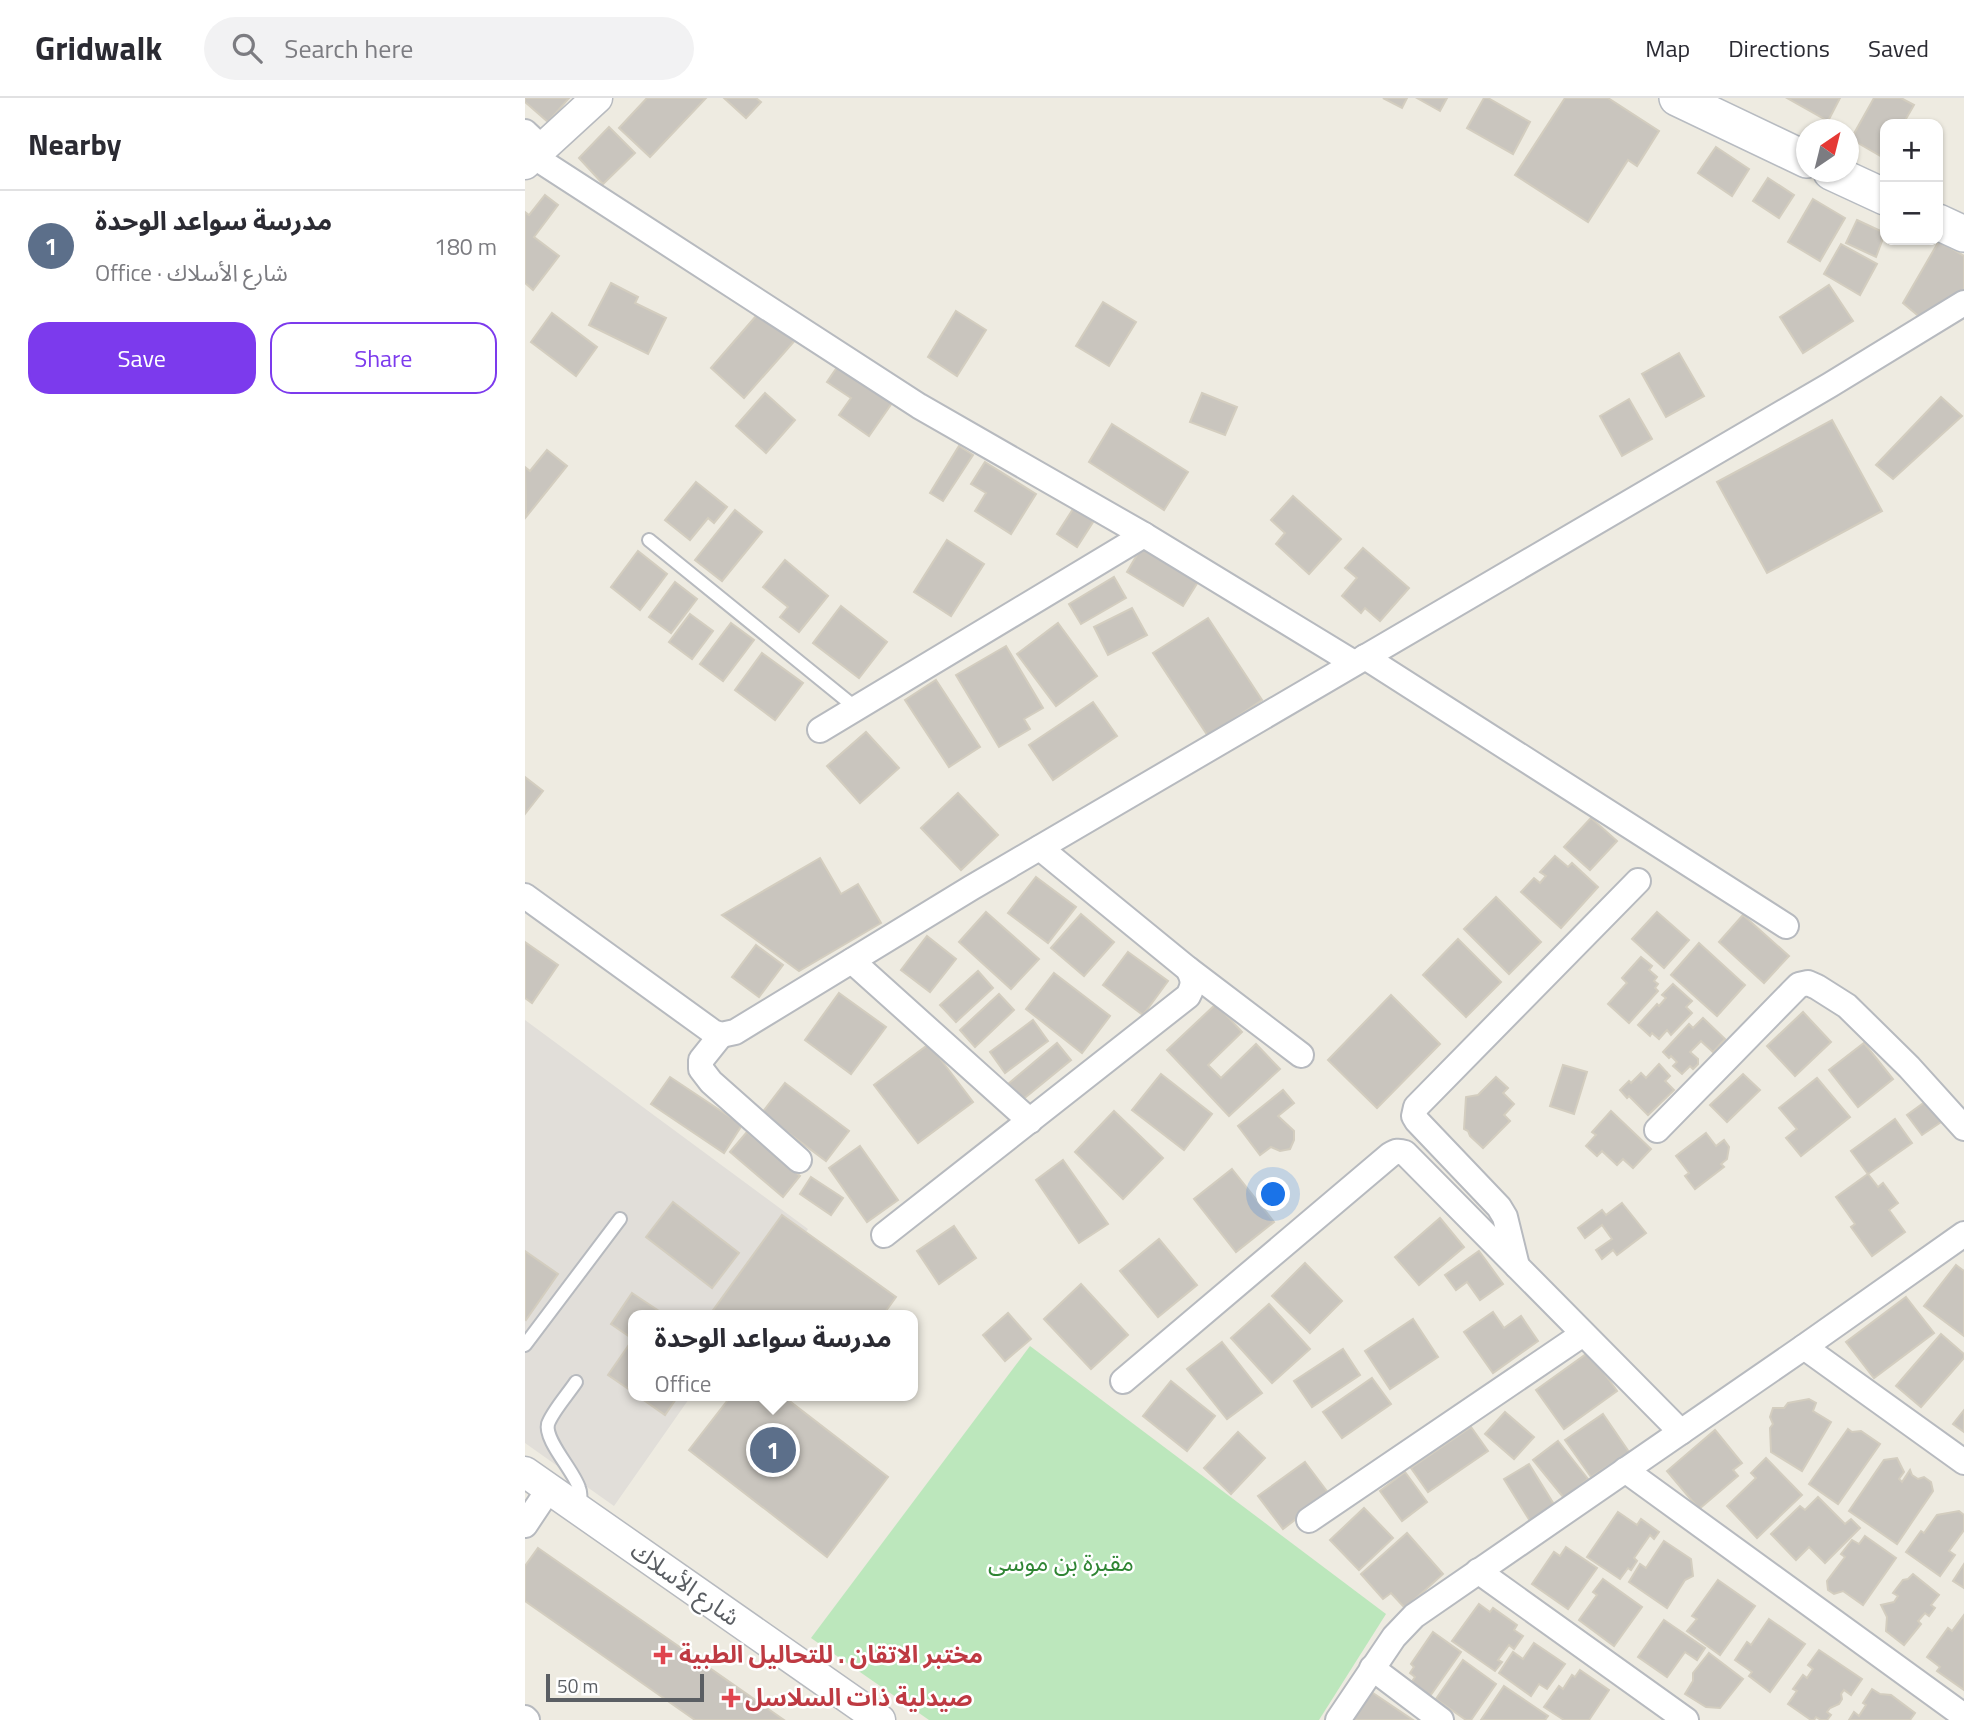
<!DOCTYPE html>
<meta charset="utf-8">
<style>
:root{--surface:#fff;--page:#f2f2f3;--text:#2b2b33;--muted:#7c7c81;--line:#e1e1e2;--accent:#7c3aed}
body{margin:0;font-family:"Titillium Web","Noto Sans Arabic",sans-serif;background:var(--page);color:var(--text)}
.controls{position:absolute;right:21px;top:21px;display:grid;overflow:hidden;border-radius:14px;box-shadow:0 2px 5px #0004}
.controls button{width:63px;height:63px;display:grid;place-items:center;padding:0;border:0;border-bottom:2px solid var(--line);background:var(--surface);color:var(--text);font:35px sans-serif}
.compass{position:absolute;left:1271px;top:21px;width:63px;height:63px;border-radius:50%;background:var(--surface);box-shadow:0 2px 5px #0004;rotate:35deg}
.scale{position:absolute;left:21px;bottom:18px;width:158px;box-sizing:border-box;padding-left:7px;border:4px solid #5a5e63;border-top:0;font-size:19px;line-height:24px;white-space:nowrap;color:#5a5e63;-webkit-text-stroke:5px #fff;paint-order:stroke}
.you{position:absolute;left:749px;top:1097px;width:24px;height:24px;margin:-18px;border:5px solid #fff;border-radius:50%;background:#1a73e8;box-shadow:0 0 0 10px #1a73e833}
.badge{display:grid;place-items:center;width:46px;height:46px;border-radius:50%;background:var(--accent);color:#fff;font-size:23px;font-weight:700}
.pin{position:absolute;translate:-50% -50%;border:4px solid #fff;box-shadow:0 2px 7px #0006}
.popup{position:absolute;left:103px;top:1212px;width:290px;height:91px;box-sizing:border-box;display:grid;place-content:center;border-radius:14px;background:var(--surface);filter:drop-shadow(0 2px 5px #0005);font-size:23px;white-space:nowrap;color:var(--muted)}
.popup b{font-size:26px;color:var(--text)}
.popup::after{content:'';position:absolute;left:50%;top:100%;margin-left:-14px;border:14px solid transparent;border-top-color:var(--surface)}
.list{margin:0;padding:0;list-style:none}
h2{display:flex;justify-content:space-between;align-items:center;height:91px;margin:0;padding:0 28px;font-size:30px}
h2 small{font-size:23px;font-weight:400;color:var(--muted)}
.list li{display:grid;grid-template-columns:46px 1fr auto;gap:21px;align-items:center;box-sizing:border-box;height:112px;padding:0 28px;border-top:2px solid var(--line)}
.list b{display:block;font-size:26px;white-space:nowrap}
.list p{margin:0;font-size:23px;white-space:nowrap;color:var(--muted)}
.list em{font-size:23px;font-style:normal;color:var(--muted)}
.actions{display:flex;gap:14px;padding:21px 28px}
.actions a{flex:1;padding:16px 0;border:2px solid var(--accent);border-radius:21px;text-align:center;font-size:24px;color:var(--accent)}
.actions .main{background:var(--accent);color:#fff}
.icon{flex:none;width:38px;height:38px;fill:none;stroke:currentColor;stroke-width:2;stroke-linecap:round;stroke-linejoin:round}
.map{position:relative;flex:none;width:1439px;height:1622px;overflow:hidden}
header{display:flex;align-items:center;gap:42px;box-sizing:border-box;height:98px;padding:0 35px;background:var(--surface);border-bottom:2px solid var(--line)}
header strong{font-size:33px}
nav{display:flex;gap:38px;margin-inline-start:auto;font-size:24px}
.search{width:490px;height:63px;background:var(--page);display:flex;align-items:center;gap:18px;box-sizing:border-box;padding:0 24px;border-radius:38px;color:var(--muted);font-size:26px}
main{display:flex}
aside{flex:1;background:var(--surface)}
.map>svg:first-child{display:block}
</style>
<header>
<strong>Gridwalk</strong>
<div class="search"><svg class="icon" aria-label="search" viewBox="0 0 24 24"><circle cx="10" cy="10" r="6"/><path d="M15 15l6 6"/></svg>Search here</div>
<nav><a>Map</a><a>Directions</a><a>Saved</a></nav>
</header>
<main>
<aside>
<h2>Nearby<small></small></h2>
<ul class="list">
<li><span class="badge" style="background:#5c6f8a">1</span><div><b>مدرسة سواعد الوحدة</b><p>Office · شارع الأسلاك</p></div><em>180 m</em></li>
</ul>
<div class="actions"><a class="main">Save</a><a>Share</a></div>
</aside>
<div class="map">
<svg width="1439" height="1622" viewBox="0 0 1439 1622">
<rect width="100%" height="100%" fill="#eeebe1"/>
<path fill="#e1ded9" d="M0,922L283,1131L223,1217H108V1298H166L89,1408L0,1345Z"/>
<path fill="#bce7bc" d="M505,1248L861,1516L794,1622H404L286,1540Z"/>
<g fill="#c9c5be" stroke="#d3cdbf" stroke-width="2">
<path d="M0,0H44L23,24L0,4Z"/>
<path d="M122,0H181L125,59L94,30Z"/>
<path d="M199,0H231L236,4L221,20Z"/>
<path d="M858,0H882L877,10Z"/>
<path d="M892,0H922L915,13Z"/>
<path d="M959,0H963L1005,24L988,56L942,30Z"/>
<path d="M1040,0H1083L1134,33L1112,68L1103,62L1063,124L990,77Z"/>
<path d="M1262,0H1315L1303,23Z"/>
<path d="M1349,0H1376L1389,7L1378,26H1360L1359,60L1326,41Z"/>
<path d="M84,29L110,55L78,86L54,60Z"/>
<path d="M1191,49L1224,71L1207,98L1173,75Z"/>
<path d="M1243,80L1269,97L1254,120L1228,103Z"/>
<path d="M20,97L33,107L9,139L34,158L8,192L0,185V114L4,117Z"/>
<path d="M1288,101L1320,120L1295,163L1263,144Z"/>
<path d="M1332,122L1360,135L1351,159L1321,145Z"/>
<path d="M1414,143L1439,158V191L1397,221L1378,205Z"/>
<path d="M1316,146L1352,166L1335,197L1299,176Z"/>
<path d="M86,185L113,199L110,205L141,220L123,256L64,227Z"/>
<path d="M1304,187L1328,223L1278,255L1255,219Z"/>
<path d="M578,204L611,224L584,268L551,248Z"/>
<path d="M238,210L272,240L219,300L186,270Z"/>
<path d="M431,213L461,232L432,278L403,259Z"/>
<path d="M27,215L72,249L51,278L6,244Z"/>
<path d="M1154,255L1179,298L1141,319L1117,276Z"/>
<path d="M313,268L367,305L344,338L314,317L326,300L302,284Z"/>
<path d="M240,295L270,322L241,355L211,328Z"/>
<path d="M677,295L712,309L700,337L665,324Z"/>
<path d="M1416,299L1437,318L1368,381L1351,367Z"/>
<path d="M1104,301L1127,341L1097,358L1075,318Z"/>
<path d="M1307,322L1357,413L1242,475L1192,384Z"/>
<path d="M587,326L663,374L639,412L564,364Z"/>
<path d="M434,348L448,357L418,403L405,395Z"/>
<path d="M22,352L42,368L1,419L0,369L5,373Z"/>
<path d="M460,364L511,396L486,436L450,413L461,395L446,386Z"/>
<path d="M171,384L202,409L189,425L183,420L165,442L140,422Z"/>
<path d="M768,398L816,441L784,476L751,446L760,435L746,422Z"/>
<path d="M550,408L570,421L552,449L532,436Z"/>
<path d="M210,412L237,434L197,483L170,462Z"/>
<path d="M422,442L459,466L426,518L389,494Z"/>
<path d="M619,445L676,479L658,508L602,474Z"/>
<path d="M838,450L884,490L855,523L840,510L836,515L817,498L832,480L820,470Z"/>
<path d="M113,453L142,476L115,512L86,489Z"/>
<path d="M260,462L303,498L274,534L255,519L263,509L238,489Z"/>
<path d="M589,479L601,500L556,526L544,506Z"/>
<path d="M150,484L172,501L146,535L124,519Z"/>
<path d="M316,508L362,544L334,580L288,545Z"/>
<path d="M607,510L622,537L583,557L569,529Z"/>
<path d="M165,516L188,533L167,561L144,544Z"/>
<path d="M683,520L737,602L683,638L628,555Z"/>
<path d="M206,525L229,542L198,583L175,566Z"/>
<path d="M533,525L572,578L531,608L492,556Z"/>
<path d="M481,548L518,610L499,621L505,631L474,649L431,577Z"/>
<path d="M237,555L278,585L250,622L210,592Z"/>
<path d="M411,582L455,649L424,669L380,602Z"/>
<path d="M568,604L592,638L528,682L504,647Z"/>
<path d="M341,634L374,670L335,705L302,668Z"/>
<path d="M0,679L18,693L0,716Z"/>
<path d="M433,695L473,737L436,772L396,730Z"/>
<path d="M1066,720L1092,743L1065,772L1039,749Z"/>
<path d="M1030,758L1043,769L1047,765L1073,789L1036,830L996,794L1009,780L1015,785L1021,778L1015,774Z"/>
<path d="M295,760L316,796L333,786L356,825L274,873L197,817Z"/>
<path d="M511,779L551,809L523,845L483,815Z"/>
<path d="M971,799L1016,844L984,876L939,831Z"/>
<path d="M461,814L514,861L486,891L434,844Z"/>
<path d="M1132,814L1164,842L1139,870L1107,841Z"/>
<path d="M556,816L589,844L559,878L526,850Z"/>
<path d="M1218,817L1264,858L1239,885L1194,844Z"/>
<path d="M402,838L431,861L405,894L376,872Z"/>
<path d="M933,841L976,884L941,919L898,877Z"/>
<path d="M0,844L33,867L7,905L0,900Z"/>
<path d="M1174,845L1220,887L1192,918L1146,877Z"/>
<path d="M231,847L258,867L234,899L207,879Z"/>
<path d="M603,854L643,883L618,917L578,887Z"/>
<path d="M1116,859L1127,868L1124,872L1132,879L1129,883L1133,886L1130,890L1133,893L1104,925L1083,906L1102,885L1097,880Z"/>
<path d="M453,873L468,890L431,924L415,907Z"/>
<path d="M529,875L585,918L557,955L501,911Z"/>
<path d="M1148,886L1167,903L1161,909L1167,915L1146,937L1142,932L1134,941L1127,935L1125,938L1113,927L1132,906L1134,908L1141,900L1137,897Z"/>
<path d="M314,895L361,929L326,976L280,942Z"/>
<path d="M474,896L489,912L450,949L435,932Z"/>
<path d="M866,897L915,946L852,1010L803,962Z"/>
<path d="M691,906L717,934L683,967L696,980L731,946L755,971L704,1018L642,952Z"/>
<path d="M1278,914L1306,944L1270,978L1242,948Z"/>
<path d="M1178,920L1200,941L1188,954L1176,943L1165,954L1173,961V966L1168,971L1165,968L1157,976L1148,968L1152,964L1146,958L1144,960L1138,954L1164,926L1168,930Z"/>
<path d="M508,922L523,943L480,975L465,954Z"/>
<path d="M532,945L546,962L497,1002L483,986Z"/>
<path d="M1339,945L1368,981L1333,1009L1304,972Z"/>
<path d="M404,946L448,1004L393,1045L349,987Z"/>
<path d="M1134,966L1145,978L1140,983L1149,992L1123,1017L1104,998L1102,1000L1095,992L1104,983L1106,985L1116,975L1121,980Z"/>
<path d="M1038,967L1062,974L1049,1016L1025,1008Z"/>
<path d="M636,976L687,1016L659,1052L607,1012Z"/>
<path d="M1218,976L1235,992L1202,1024L1185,1007Z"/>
<path d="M145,979L217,1027L199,1055L126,1006Z"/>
<path d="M971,979L983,990L978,995L989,1006L979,1017L985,1023L958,1050L945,1038L943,1033L939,1031L941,999L953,997Z"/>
<path d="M1292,980L1325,1019L1276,1058L1261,1040L1272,1031L1254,1010Z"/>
<path d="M260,985L324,1033L301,1063L237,1015Z"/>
<path d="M758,992L769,1005L753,1018L769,1033V1042L765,1051L755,1053L746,1049L735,1057L713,1028Z"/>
<path d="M1404,1001L1419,1022L1397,1037L1382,1017Z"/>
<path d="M589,1013L638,1060L598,1101L550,1054Z"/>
<path d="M1086,1013L1126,1051L1108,1070L1098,1061L1092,1067L1077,1053L1072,1058L1061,1048L1071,1037L1067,1034Z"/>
<path d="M1370,1021L1387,1045L1343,1076L1326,1053Z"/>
<path d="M222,1034L275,1078L258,1099L205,1054Z"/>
<path d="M1181,1035L1191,1048L1199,1042L1204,1049L1202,1061L1196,1066L1199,1069L1170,1091L1160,1078L1164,1075L1151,1058Z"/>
<path d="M335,1048L373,1102L342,1124L304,1070Z"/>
<path d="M538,1062L583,1126L554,1145L511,1082Z"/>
<path d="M707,1071L749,1124L711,1154L669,1101Z"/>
<path d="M1343,1076L1353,1089L1358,1085L1373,1105L1364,1112L1380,1134L1347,1158L1326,1129L1330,1126L1311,1099Z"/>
<path d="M286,1079L318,1100L306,1117L275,1096Z"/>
<path d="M148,1104L214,1155L187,1190L121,1139Z"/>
<path d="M1097,1105L1121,1135L1092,1157L1088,1152L1077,1161L1071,1152L1087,1141L1077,1127L1060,1140L1053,1130L1077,1112L1081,1117Z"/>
<path d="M257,1117L371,1199L358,1217H189L186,1215Z"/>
<path d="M915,1120L939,1149L894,1187L870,1159Z"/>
<path d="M429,1128L451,1160L414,1186L392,1153Z"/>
<path d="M634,1141L672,1187L633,1219L595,1173Z"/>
<path d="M0,1153L33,1176L1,1222L0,1221Z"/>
<path d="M954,1153L978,1186L955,1202L942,1184L931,1192L920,1177Z"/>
<path d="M780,1165L817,1203L785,1235L747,1198Z"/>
<path d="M1431,1167L1439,1173V1238L1399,1208Z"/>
<path d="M556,1186L603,1237L566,1271L519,1221Z"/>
<path d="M107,1195L140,1217H108V1241L86,1226Z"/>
<path d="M1381,1199L1409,1235L1349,1280L1321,1244Z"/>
<path d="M744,1206L785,1251L747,1285L706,1240Z"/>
<path d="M968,1214L979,1230L996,1218L1013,1243L968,1275L939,1234Z"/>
<path d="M483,1215L506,1241L480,1263L458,1237Z"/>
<path d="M888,1221L913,1259L865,1291L840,1253Z"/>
<path d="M1416,1236L1439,1256V1260L1396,1309L1371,1288Z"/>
<path d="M108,1241V1294L83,1277Z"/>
<path d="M697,1244L737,1295L702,1321L662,1271Z"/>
<path d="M818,1251L835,1277L787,1309L769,1283Z"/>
<path d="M1064,1254L1092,1293L1039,1331L1011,1292Z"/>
<path d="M847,1280L866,1306L817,1340L798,1314Z"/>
<path d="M646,1283L690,1318L662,1353L618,1318Z"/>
<path d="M113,1298H153L140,1317Z"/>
<path d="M206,1298H258L363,1379L302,1459L164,1352Z"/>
<path d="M1284,1301L1291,1305L1288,1313L1306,1324L1277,1373L1246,1354L1245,1330L1248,1326L1245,1319L1248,1310H1259L1263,1305Z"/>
<path d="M1439,1312V1334L1428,1326Z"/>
<path d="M980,1314L1009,1339L989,1361L960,1336Z"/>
<path d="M1078,1316L1104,1354L1066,1379L1040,1342Z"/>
<path d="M946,1329L963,1353L903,1394L886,1370Z"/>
<path d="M1323,1331L1327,1334L1336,1333L1355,1346L1313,1406L1284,1386Z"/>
<path d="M1190,1332L1217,1365L1208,1372L1213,1378L1174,1411L1142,1373Z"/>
<path d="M713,1334L740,1360L706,1396L679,1370Z"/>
<path d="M1033,1343L1063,1381L1039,1400L1008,1362Z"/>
<path d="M1241,1360L1277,1397L1232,1440L1202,1408L1231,1380L1226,1375Z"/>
<path d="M1372,1360L1379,1374L1374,1381L1377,1384L1385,1372L1387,1377L1393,1381L1399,1379L1406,1384L1408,1393L1372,1446L1324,1413L1359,1362Z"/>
<path d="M780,1364L804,1396L758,1431L733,1398Z"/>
<path d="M1004,1366L1030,1408L1005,1423L979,1381Z"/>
<path d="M880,1374L902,1404L877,1423L855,1393Z"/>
<path d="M1293,1399L1320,1426L1326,1421L1335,1430L1300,1465L1284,1449L1271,1462L1246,1436L1275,1408L1280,1412Z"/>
<path d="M839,1410L868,1440L834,1472L805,1442Z"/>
<path d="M1434,1413L1439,1417V1432L1424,1453L1430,1457L1415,1478L1381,1454L1396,1433L1399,1435L1412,1417Z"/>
<path d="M1093,1414L1112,1427L1116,1421L1134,1434L1129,1441L1125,1437L1109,1460L1112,1463L1106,1472L1103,1470L1095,1481L1062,1459Z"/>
<path d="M882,1435L918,1476L880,1510L866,1495L858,1501L836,1476Z"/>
<path d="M1340,1438L1371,1460L1338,1507L1318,1493L1309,1496L1303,1492L1302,1483L1320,1459L1316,1456L1327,1442L1334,1446Z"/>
<path d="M1139,1443L1166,1461L1168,1478L1160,1482L1142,1510L1104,1484L1115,1466L1121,1470Z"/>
<path d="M1041,1449L1072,1470L1043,1511L1007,1486L1029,1454L1035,1458Z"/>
<path d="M13,1450L259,1622H170L0,1503V1468Z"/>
<path d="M1439,1466V1490L1428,1483Z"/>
<path d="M1388,1476L1414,1497L1406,1507L1410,1510L1404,1518L1400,1515L1393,1523L1396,1526L1379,1547L1361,1533L1362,1519L1356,1507L1369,1504L1373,1498L1368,1495L1378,1482L1383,1481Z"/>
<path d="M1078,1481L1117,1509L1089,1548L1054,1522L1072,1497L1068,1494Z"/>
<path d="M1193,1482L1230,1508L1195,1557L1162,1533L1172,1521L1167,1518Z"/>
<path d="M954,1506L965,1514L968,1510L992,1527L989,1532L998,1538L989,1551L984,1547L973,1562L977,1564L970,1573L927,1543Z"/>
<path d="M1439,1517V1592L1412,1573L1415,1569L1402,1559L1423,1530L1427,1533Z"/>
<path d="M1244,1521L1280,1546L1245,1594L1224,1578L1227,1574L1210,1562L1222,1544L1226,1547Z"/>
<path d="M1139,1522L1180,1550L1172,1562L1160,1554L1142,1579L1113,1559Z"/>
<path d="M908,1534L936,1554L905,1598L886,1585L890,1579L885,1575L889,1569L886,1566Z"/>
<path d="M1009,1545L1040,1566L1022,1591L1014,1586L1006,1598L974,1575L988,1554L998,1561Z"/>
<path d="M1294,1552L1337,1581L1326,1597L1319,1592L1316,1596L1317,1601L1314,1606L1305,1610L1302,1614L1306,1617L1302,1622H1296L1291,1619L1289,1622H1286L1263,1606L1272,1593L1268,1591L1278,1577L1282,1580L1288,1571L1283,1567Z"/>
<path d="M1184,1555L1218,1581L1195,1610L1181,1609L1160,1596L1168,1583V1575Z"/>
<path d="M938,1562L971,1586L946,1622H941L911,1601Z"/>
<path d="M1055,1572L1084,1592L1064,1622H1039L1019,1609L1034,1588L1038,1591L1047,1577L1050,1579Z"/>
<path d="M979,1588L1023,1618L1020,1622H956Z"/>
<path d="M1347,1591L1355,1596L1366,1597L1390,1615L1385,1622H1324L1329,1614L1334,1618L1341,1607L1338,1605Z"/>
<path d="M845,1593L888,1622H826Z"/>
</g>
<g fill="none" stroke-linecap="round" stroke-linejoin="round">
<g stroke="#b7babf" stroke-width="16">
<g id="service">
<path d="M124,442L331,610"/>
<path d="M0,1247L95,1121"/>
<path d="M51,1284C43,1296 27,1314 23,1326C19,1342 49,1373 54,1390C57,1397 55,1404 54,1411"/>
</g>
</g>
<g stroke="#b7babf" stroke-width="28">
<g id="minor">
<path d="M0,34L17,50"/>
<path d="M8,58L394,308L619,437L829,565"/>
<path d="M840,559L1261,828"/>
<path d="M295,632L619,437"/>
<path d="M0,798L188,934L196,937L210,934L446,790L1305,287L1439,205"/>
<path d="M327,863L505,1023"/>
<path d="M663,871L776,957"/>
<path d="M196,937L176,962V971L186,984L274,1062"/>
<path d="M1132,1032L1267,894L1274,887L1283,885L1292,889L1322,908L1384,969L1439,1030"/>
<path d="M359,1137L663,898C669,887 669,882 663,871L515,750"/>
<path d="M992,1168L980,1119L974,1109L892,1023L889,1018L891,1009L1113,783"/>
<path d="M1279,1249L1439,1364"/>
<path d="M598,1283L865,1057C871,1053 874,1053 880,1055L1156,1334"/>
<path d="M1100,1372L1439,1618"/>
<path d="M784,1422L1058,1236"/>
<path d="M0,1427L24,1391"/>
<path d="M953,1473L1161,1622"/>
<path d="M847,1570L916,1622"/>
<path d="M0,1620L2,1622"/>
<path d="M813,1622L869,1539L889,1518L1279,1249L1439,1136"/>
</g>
</g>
<g stroke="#b7babf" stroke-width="33">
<g id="tertiary">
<path d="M0,66L72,0"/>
<path d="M0,1374L355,1622"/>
</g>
</g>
<g stroke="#b7bbc1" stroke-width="38">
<g id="secondary">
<path d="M1152,0L1282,62"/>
<path d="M1306,74L1360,99"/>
<path d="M1413,124L1439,136"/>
</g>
</g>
<use href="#service" stroke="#fff" stroke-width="12"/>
<use href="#minor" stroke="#fff" stroke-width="24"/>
<use href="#tertiary" stroke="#fff" stroke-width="30"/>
<use href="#secondary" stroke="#fff" stroke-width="35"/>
</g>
<g fill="#e0444e" stroke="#fff" stroke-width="2.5">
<path d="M134.5 1546.5h7v7h7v7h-7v7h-7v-7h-7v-7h7z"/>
<path d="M202.5 1589.5h7v7h7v7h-7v7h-7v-7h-7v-7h7z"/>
</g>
<g text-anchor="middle" stroke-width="5" stroke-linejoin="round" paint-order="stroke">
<g font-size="24" fill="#2f8533" stroke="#fff">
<text x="536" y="1473">مقبرة بن موسى</text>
</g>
<g font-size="24" fill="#5a5e63" stroke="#fff">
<text transform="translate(160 1486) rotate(35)" y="8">شارع الأسلاك</text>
</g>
<g font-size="24" font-weight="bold" fill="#be3a42" stroke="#fff" text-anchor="start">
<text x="154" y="1565">مختبر اﻻتقان . للتحاليل الطبية</text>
<text x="220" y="1608">صيدلية ذات السلاسل</text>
</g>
</g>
</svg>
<div class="controls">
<button>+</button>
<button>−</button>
</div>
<svg class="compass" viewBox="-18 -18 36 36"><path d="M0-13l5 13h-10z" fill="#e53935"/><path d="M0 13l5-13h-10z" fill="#7c7c81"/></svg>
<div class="scale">50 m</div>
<div class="you"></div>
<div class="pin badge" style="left:248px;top:1352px;background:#5c6f8a">1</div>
<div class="popup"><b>مدرسة سواعد الوحدة</b>Office</div>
</div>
</main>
